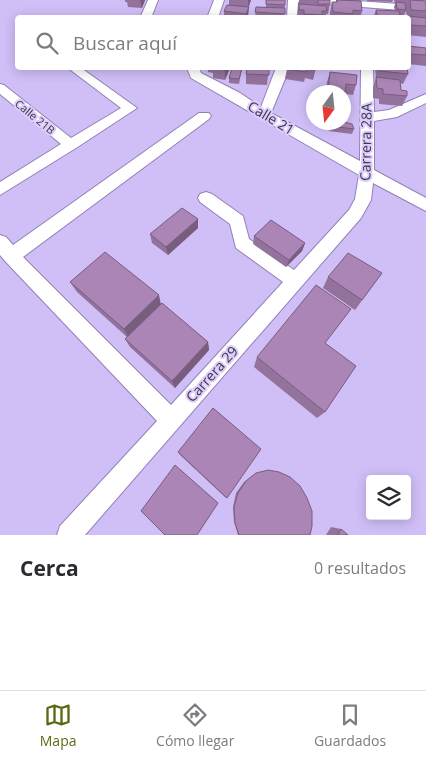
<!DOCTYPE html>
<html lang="es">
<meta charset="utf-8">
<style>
:root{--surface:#fff;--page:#f2f2f3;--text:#2b2b33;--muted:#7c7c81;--line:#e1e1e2;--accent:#5a6a13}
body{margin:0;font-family:"Open Sans",sans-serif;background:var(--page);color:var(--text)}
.controls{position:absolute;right:15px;bottom:15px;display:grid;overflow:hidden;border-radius:5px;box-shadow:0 2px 12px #0003}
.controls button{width:45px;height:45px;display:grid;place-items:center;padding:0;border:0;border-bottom:1px solid var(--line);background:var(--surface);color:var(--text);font:25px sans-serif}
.compass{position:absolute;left:306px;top:85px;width:45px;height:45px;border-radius:50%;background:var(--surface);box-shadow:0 2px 12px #0003;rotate:195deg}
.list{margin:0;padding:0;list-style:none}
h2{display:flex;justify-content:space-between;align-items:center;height:65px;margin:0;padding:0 20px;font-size:21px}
h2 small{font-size:16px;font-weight:400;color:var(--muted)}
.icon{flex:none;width:28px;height:28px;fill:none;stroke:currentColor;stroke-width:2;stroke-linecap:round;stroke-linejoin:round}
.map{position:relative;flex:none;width:426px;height:535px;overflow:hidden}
.search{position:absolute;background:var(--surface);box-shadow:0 2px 12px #0003;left:15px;right:15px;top:15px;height:55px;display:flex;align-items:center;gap:12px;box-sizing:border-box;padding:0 18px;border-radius:5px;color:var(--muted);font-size:19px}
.sheet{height:155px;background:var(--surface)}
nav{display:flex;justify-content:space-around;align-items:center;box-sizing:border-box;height:70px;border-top:1px solid var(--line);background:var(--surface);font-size:14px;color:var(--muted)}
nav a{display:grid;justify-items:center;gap:2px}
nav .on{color:var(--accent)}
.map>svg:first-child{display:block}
</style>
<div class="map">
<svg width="426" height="535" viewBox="0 0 426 535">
<rect width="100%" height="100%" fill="#d0bef7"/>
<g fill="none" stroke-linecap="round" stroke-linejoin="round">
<g stroke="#9280b5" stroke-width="2">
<g id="minor">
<path d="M148,0H158L151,18H140Z"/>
<path d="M214,0H224L218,18H207Z"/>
<path d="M288,0H344L426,6V12L298,2L297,18H287Z"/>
<path d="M68,68H81L137,108L76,148L0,195V182L61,144L0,94V84L4,85L71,138L121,108Z"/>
<path d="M187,68H199L201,73L240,93L261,107L276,68H288L285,79L271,113L360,161L361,68H373L374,112L389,110L426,94V103L397,117L374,121V170L426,198V211L373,183L371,200L361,218L85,535H57L60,526L157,421L5,261L0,255V235L6,237L13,245L199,113H209L211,116L209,119L23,257L171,405L283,282L236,248L230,224L200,202L198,198L200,194L206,192L212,194L243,216L249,239L294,270L349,210L355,199L359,175L191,78Z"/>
</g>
</g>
<use href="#minor" fill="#fff" fill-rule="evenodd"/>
</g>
<g fill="#93729c">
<path d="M125,0H145L142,8L128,7L127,2H125Z"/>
<path d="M229,0H251L248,7V18H224V11L229,5Z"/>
<path d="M266,0H285L284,18H255L256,7H266Z"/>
<path d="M299,0H330V4L328,14H326V17L327,18H297Z"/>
<path d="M336,0H357L362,11L360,18H330V12L332,2H336Z"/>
<path d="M367,0H393L392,2L367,1Z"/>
<path d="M394,0H425L424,1H426V37L408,35V18H407L406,11L404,15H400L401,18H373L376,10L395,11L394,7L395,4Z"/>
<path d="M408,46L426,48V66L408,64Z"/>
<path d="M208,68H230L225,80L213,78V73L208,72Z"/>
<path d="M242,68L239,84L229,83V78Z"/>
<path d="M246,68H269L267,85L246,84Z"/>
<path d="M316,68L313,80L305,78L304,82L285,79L287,69Z"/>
<path d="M375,68H407L408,74L403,84L400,83L401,90L407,96L402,106L379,104V99L373,98V87L376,78Z"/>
<path d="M330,72L356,85L353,95L345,94L344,98V92H326L327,82Z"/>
<path d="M327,122H344L354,129L352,134L329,131L331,123Z"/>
<path d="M198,228L168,255L152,243L150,234Z"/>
<path d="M254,236L305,243L302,251L286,267L253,244Z"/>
<path d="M382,273L355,310L323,288L328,277Z"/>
<path d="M70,282L161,304L208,342L209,350L175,388L130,347L125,339L127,337L77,292Z"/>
<path d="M257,357L325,412L317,418L254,367Z"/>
<path d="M178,452L227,498H226L180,455Z"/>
<path d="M256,473L310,535H238L234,522L233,507L236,493L244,482Z"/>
<path d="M331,527L341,529L348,535H326Z"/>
</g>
<g fill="#785d7f">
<path d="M140,0H145L142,8Z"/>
<path d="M248,0H251L248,9Z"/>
<path d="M249,7L248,18H246V14Z"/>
<path d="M226,68H230L225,80V70Z"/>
<path d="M198,219V228L168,255L166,247Z"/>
<path d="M305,243L302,251L286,267L289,260Z"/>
<path d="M159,295L161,305L128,337L124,329Z"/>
<path d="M208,342L209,350L175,388L172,381Z"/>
</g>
<g fill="#ab85b5" stroke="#785d7f">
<path d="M266,0H285V5L266,4Z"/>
<rect x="318" y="0" width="12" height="4"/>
<path d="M337,0L361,1L362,11L353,10V14L333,12L332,2H337Z"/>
<path d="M410,0L426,1V11L411,10Z"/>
<path d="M396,2L405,3L406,10L397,9Z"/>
<path d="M299,4L326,6L327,11H322V15L304,14V10H299Z"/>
<path d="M227,5L249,7L246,14L224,11Z"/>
<path d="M256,7L285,8V14L255,12Z"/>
<path d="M376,10L399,11L401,18H378Z"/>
<path d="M306,15L327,17L305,18Z"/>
<path d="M408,16L426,18V26L410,25Z"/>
<path d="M408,46L426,48V55L409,54Z"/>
<path d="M213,68H226L225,70Z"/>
<path d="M232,68H242L239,79L229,78Z"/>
<path d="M247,68H269V75L246,74Z"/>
<path d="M287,68H316L315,70L307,68L306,72L287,69Z"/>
<path d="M380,68H407L408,74L380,71Z"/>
<path d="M330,72L357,75L356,85L346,84L345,92L328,90Z"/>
<path d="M376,77L400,80L401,90L407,91V96L383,94V89L377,88Z"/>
<path d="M332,122H344L352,124L354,129L331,126Z"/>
<path d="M182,208L198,219L166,247L150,234Z"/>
<path d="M271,220L305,243L289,260L254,236Z"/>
<path d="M105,252L159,295L124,329L70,282Z"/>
<path d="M348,253L382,273L362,300L328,277Z"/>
<path d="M316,285L351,309L325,343L356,366L325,412L257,357Z"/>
<path d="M162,303L208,342L172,381L125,339Z"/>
<path d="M213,408L261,449L227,498L178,452Z"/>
<path d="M175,465L218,503L197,535H165L141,511Z"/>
<path d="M268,470L279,472L290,477L300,486L307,498L312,511V526L310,535H239L235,523L234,507L238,493L246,481L256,473Z"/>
<path d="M341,529L348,535H338Z"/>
</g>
<g text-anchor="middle" stroke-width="4" stroke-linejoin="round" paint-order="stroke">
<g font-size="11" fill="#3d354c" stroke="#dccdfb">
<text transform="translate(35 117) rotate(39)" y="4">Calle 21B</text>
</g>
<g font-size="14" fill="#3d354c" stroke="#dccdfb">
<text transform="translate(271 118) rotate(31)" y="5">Calle 21</text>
<text transform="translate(366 142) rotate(-89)" y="5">Carrera 28A</text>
<text transform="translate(212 374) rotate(-48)" y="5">Carrera 29</text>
</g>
</g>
</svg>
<div class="controls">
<button><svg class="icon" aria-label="layers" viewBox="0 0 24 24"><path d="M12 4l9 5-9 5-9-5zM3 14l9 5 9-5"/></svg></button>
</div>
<svg class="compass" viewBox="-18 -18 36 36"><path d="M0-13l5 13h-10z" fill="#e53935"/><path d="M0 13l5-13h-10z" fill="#7c7c81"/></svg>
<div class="search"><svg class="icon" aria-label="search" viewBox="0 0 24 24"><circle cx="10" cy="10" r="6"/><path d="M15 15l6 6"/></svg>Buscar aquí</div>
</div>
<section class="sheet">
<h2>Cerca<small>0 resultados</small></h2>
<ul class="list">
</ul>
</section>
<nav>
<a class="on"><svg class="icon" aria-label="map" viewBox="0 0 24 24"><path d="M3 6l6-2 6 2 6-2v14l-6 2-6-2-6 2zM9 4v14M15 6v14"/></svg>Mapa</a>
<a><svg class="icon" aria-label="directions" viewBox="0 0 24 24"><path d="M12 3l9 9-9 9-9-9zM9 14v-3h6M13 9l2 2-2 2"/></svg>Cómo llegar</a>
<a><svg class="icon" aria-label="saved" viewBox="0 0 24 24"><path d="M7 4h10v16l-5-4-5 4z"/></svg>Guardados</a>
</nav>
